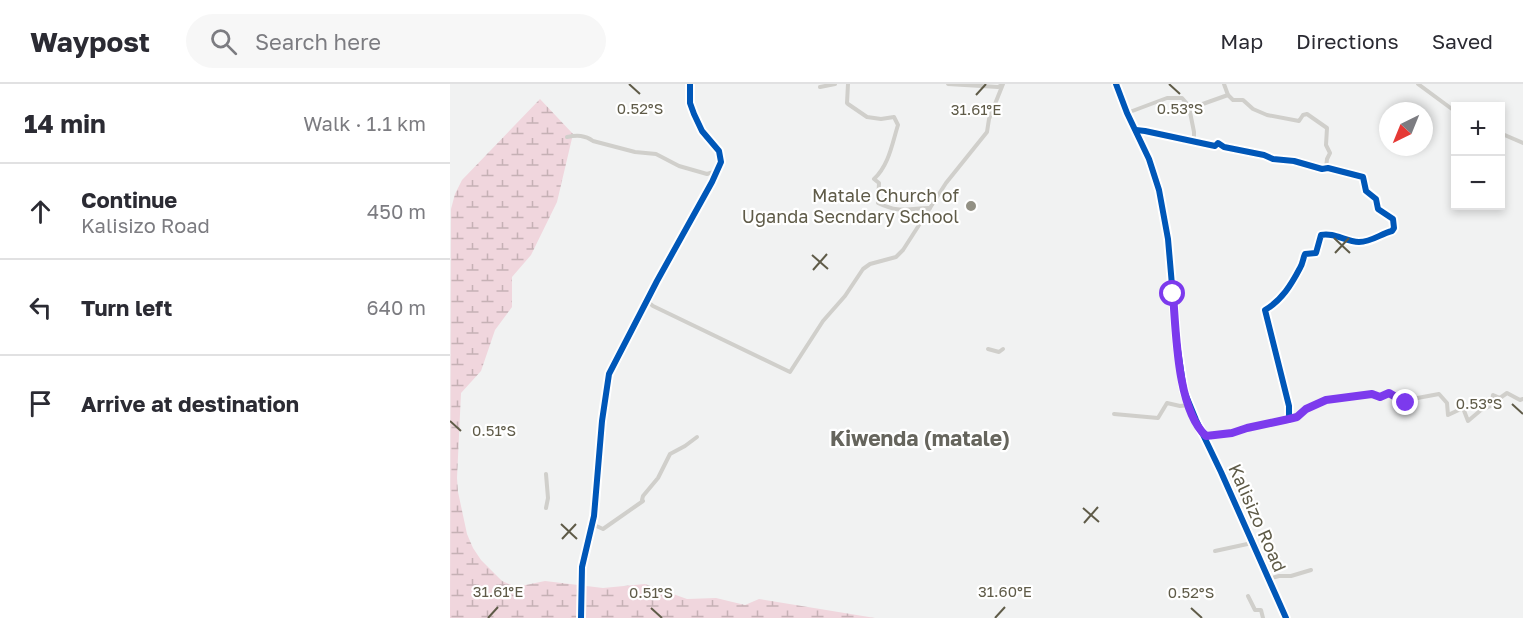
<!DOCTYPE html>
<meta charset="utf-8">
<style>
:root{--surface:#fff;--page:#f7f7f7;--text:#2b2b33;--muted:#7c7c81;--line:#e1e1e2}
body{margin:0;font-family:"Golos Text",sans-serif;background:var(--page);color:var(--text)}
.controls{position:absolute;right:18px;top:18px;display:grid;overflow:hidden;border-radius:0px;box-shadow:0 3px 9px #0003}
.controls button{width:54px;height:54px;display:grid;place-items:center;padding:0;border:0;border-bottom:2px solid var(--line);background:var(--surface);color:var(--text);font:30px sans-serif}
.compass{position:absolute;left:929px;top:18px;width:54px;height:54px;border-radius:50%;background:var(--surface);box-shadow:0 3px 9px #0003;rotate:223deg}
.stop{position:absolute;width:18px;height:18px;margin:-14px;border:4px solid #7c3aed;border-radius:50%;background:#fff}
.stop.end{background:#7c3aed;border-color:#fff;box-shadow:0 2px 6px #0008}
.list{margin:0;padding:0;list-style:none}
h2{display:flex;justify-content:space-between;align-items:center;height:78px;margin:0;padding:0 24px;font-size:26px}
h2 small{font-size:20px;font-weight:400;color:var(--muted)}
.list li{display:grid;grid-template-columns:39px 1fr auto;gap:18px;align-items:center;box-sizing:border-box;height:96px;padding:0 24px;border-top:2px solid var(--line)}
.list b{display:block;font-size:22px;white-space:nowrap}
.list p{margin:0;font-size:20px;white-space:nowrap;color:var(--muted)}
.list em{font-size:20px;font-style:normal;color:var(--muted)}
.icon{flex:none;width:33px;height:33px;fill:none;stroke:currentColor;stroke-width:2;stroke-linecap:round;stroke-linejoin:round}
.map{position:relative;flex:none;width:1073px;height:534px;overflow:hidden}
header{display:flex;align-items:center;gap:36px;box-sizing:border-box;height:84px;padding:0 30px;background:var(--surface);border-bottom:2px solid var(--line)}
header strong{font-size:28px}
nav{display:flex;gap:33px;margin-inline-start:auto;font-size:21px}
.search{width:420px;height:54px;background:var(--page);display:flex;align-items:center;gap:15px;box-sizing:border-box;padding:0 21px;border-radius:33px;color:var(--muted);font-size:22px}
main{display:flex}
aside{flex:1;background:var(--surface)}
.map>svg:first-child{display:block}
</style>
<header>
<strong>Waypost</strong>
<div class="search"><svg class="icon" aria-label="search" viewBox="0 0 24 24"><circle cx="10" cy="10" r="6"/><path d="M15 15l6 6"/></svg>Search here</div>
<nav><a>Map</a><a>Directions</a><a>Saved</a></nav>
</header>
<main>
<aside>
<h2>14 min<small>Walk · 1.1 km</small></h2>
<ul class="list">
<li><svg class="icon" aria-label="ahead" viewBox="0 0 24 24"><path d="M12 20V5M6 11l6-6 6 6"/></svg><div><b>Continue</b><p>Kalisizo Road</p></div><em>450 m</em></li>
<li><svg class="icon" aria-label="left" viewBox="0 0 24 24"><path d="M17 20v-9H6M10 6l-5 5 5 5"/></svg><div><b>Turn left</b></div><em>640 m</em></li>
<li><svg class="icon" aria-label="arrive" viewBox="0 0 24 24"><path d="M6 21V4h12l-3 4 3 4H6"/></svg><div><b>Arrive at destination</b></div></li>
</ul>
</aside>
<div class="map">
<svg width="1073" height="534" viewBox="0 0 1073 534">
<defs>
<pattern id="wetland-marsh" width="20" height="14" patternUnits="userSpaceOnUse" patternTransform="scale(1.5)"><rect width="20" height="14" fill="#f0d6dd"/><path d="M1 5h8M5 5V1M11 12h8M15 12V8" fill="none" stroke="#c6b1b5"/></pattern>
</defs>
<rect width="100%" height="100%" fill="#f1f2f2"/>
<path fill="url(#wetland-marsh)" d="M90,15L123,50L107,118L81,171L62,193V223L45,246L31,287L11,309L7,394L8,408L17,450L23,464L31,476L52,497L66,503L95,497L153,504L195,500L237,515L266,514L295,521L309,515L425,534H0L1,125L5,110L12,96Z"/>
<g fill="none" stroke-linecap="round" stroke-linejoin="round">
<g stroke="#d0cfcb" stroke-width="4">
<path d="M398,0L397,19L398,20L417,33L431,35L444,33L448,41C442,60 439,81 424,95L429,99L428,119C451,130 457,124 480,124"/>
<path d="M498,0L548,3L552,1"/>
<path d="M666,0L677,29L699,75L709,106L718,155L727,259L734,307L746,336L771,388L836,534"/>
<path d="M968,0L1006,28"/>
<path d="M370,3L385,0"/>
<path d="M778,11L783,16H793L803,25L817,31L849,37L853,31L857,30L877,44L876,61L880,69L877,75L876,84"/>
<path d="M739,23L744,48V57"/>
<path d="M677,29L717,14H732L739,22H747L778,11L774,0"/>
<path d="M686,46L695,47L765,62L768,59L774,63L814,71L823,75L844,77L872,85L878,84L913,93L916,107L926,115L928,125L943,135L944,144L942,147C930,150 922,158 909,158C896,158 884,148 871,151L866,169L855,170C853,174 853,179 850,184C841,201 832,216 815,226L839,322V335"/>
<path d="M1050,49L1073,59"/>
<path d="M117,53C127,51 135,51 143,57L185,68L206,70L229,82L257,90L267,87"/>
<path d="M197,217L203,222L340,288L373,237L395,212L413,185L420,180L446,173L453,166L496,99L537,48L539,35L553,0"/>
<path d="M538,265L549,268L553,265"/>
<path d="M664,330L708,334L717,319L730,322L739,321"/>
<path d="M752,348L756,352C784,349 812,342 838,335C847,333 851,328 858,324C875,315 913,307 930,313L939,309L956,319L962,315L989,310L997,319L998,331L1013,324L1018,337L1031,326L1041,322L1043,311L1050,314L1057,309L1070,316L1073,315"/>
<path d="M192,416L193,412L208,394L220,370L235,362L247,353"/>
<path d="M96,424L98,414L96,390"/>
<path d="M142,440L153,445L193,417"/>
<path d="M765,467L802,459"/>
<path d="M818,495L829,492H841L861,486"/>
<path d="M798,512L805,526H811L813,534"/>
<path d="M131,534L132,483L144,432L152,337L159,290L207,197L262,98L271,78L269,67L252,47L244,30L240,19V0"/>
</g>
<g stroke="#fff" stroke-width="10">
<g id="cycleway">
<path d="M666,0L677,29L699,75L709,106L718,155L727,259L734,307L746,336L771,388L836,534"/>
<path d="M686,46L695,47L765,62L768,59L774,63L814,71L823,75L844,77L872,85L878,84L913,93L916,107L926,115L928,125L943,135L944,144L942,147C930,150 922,158 909,158C896,158 884,148 871,151L866,169L855,170C853,174 853,179 850,184C841,201 832,216 815,226L839,322V335"/>
<path d="M131,534L132,483L144,432L152,337L159,290L207,197L262,98L271,78L269,67L252,47L244,30L240,19V0"/>
</g>
</g>
<use href="#cycleway" stroke="#0057b8" stroke-width="6"/>
</g>
<g fill="none" stroke-linecap="round" stroke-linejoin="round">
<path stroke="#7c3aed" stroke-width="8" d="M723,210C726,247 727,326 756,352L782,349L797,344L839,335L847,333L856,325L876,316L922,310L930,313L939,309L956,319"/>
</g>
<path fill="none" stroke="#5f5b48" stroke-width="2" d="M179,0L190,10M719,0L730,10M526,11L536,0M884,154L900,169M885,169L899,154M362,171L378,185M363,186L377,170M1062,320L1073,330M0,337L11,347M633,424L649,438M634,439L648,423M111,440L127,455M112,455L126,440M201,524L212,534M741,524L752,534M38,534L48,523M545,534L555,523"/>
<circle fill="#929084" stroke="#fff" stroke-width="2" cx="521" cy="122" r="6"/>
<g text-anchor="middle" stroke-width="4.5" stroke-linejoin="round" paint-order="stroke">
<g font-size="18" fill="#5f5b48" stroke="#fff" text-anchor="end">
<text x="509" y="118">Matale Church of<tspan x="509" dy="21">Uganda Secndary School</tspan></text>
</g>
<g font-size="18" fill="#5f5b48" stroke="#fff">
<text transform="translate(807 434) rotate(66)" y="6">Kalisizo Road</text>
</g>
<g font-size="21" font-weight="bold" fill="#66655d" stroke="#fff">
<text x="470" y="362">Kiwenda (matale)</text>
</g>
</g>
<g font-size="15" text-anchor="middle" fill="#5f5b48" stroke="#fff" stroke-width="4.5" stroke-linejoin="round" paint-order="stroke">
<text x="730" y="30">0.53°S</text>
<text x="190" y="30">0.52°S</text>
<text x="526" y="31">31.61°E</text>
<text x="1029" y="325">0.53°S</text>
<text x="44" y="352">0.51°S</text>
<text x="48" y="513">31.61°E</text>
<text x="555" y="513">31.60°E</text>
<text x="201" y="514">0.51°S</text>
<text x="741" y="514">0.52°S</text>
</g>
</svg>
<div class="controls">
<button>+</button>
<button>−</button>
</div>
<svg class="compass" viewBox="-18 -18 36 36"><path d="M0-13l5 13h-10z" fill="#e53935"/><path d="M0 13l5-13h-10z" fill="#7c7c81"/></svg>
<div class="stop" style="left:723px;top:210px"></div>
<div class="stop end" style="left:956px;top:319px"></div>
</div>
</main>
